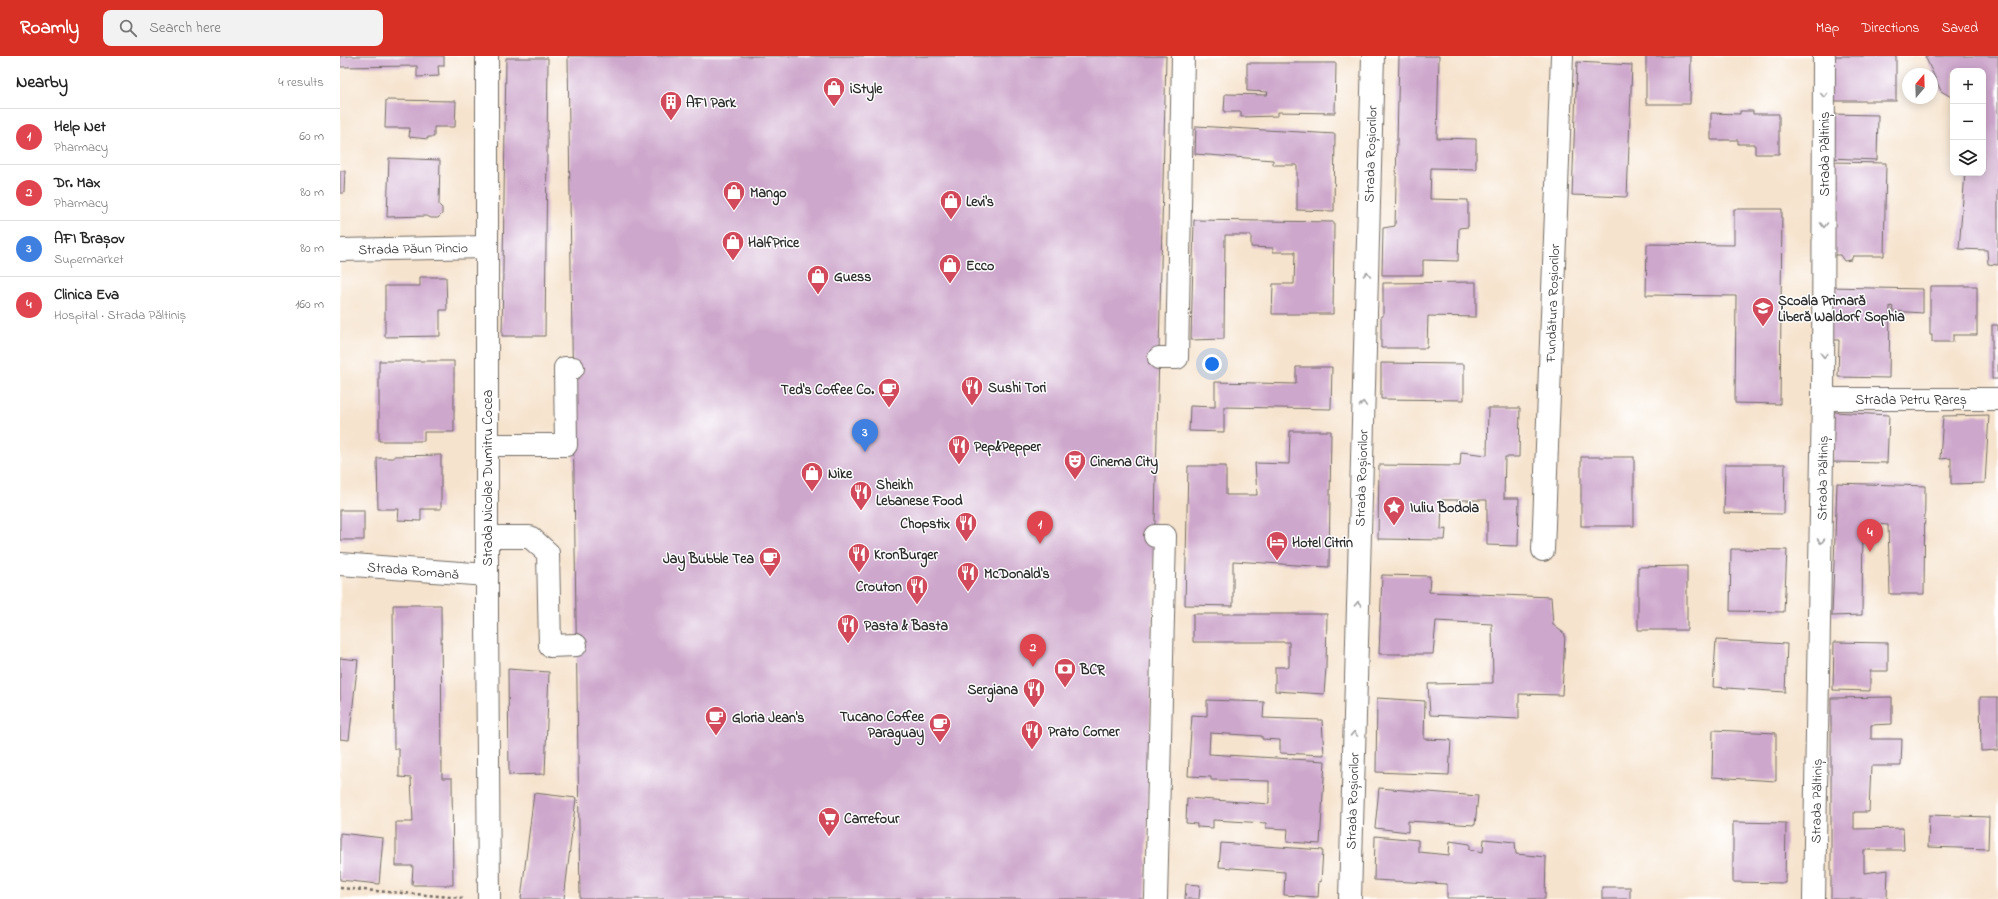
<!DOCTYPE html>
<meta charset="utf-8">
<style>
:root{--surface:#fff;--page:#f2f2f2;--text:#222;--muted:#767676;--line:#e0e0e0;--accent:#d93025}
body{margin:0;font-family:"Indie Flower",sans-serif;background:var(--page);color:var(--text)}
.controls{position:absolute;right:12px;top:12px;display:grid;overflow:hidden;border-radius:8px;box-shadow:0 2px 10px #0003}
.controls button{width:36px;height:36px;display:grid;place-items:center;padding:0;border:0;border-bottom:1px solid var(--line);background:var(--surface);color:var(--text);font:20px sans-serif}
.compass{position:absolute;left:1562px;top:12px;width:36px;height:36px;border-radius:50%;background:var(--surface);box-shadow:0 2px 10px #0003;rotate:19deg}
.you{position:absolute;left:872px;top:308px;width:14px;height:14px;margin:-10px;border:3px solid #fff;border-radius:50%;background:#1a73e8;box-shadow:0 0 0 6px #1a73e833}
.badge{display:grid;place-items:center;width:26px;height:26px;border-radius:50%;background:var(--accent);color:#fff;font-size:13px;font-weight:700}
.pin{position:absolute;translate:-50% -33px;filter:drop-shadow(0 1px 2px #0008)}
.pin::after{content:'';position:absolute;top:21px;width:14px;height:12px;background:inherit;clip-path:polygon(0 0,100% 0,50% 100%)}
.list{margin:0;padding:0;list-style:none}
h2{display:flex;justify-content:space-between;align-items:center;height:52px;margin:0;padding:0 16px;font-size:17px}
h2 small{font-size:13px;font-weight:400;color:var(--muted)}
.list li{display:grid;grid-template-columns:26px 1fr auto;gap:12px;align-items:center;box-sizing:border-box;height:56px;padding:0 16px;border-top:1px solid var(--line)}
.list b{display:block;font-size:15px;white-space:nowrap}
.list p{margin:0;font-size:13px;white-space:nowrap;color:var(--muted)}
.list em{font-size:13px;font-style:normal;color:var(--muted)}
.icon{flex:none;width:22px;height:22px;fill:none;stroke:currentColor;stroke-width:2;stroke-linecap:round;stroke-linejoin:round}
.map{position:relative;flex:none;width:1658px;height:843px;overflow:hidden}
header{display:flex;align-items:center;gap:24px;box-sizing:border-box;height:56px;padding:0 20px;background:var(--accent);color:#fff}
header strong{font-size:19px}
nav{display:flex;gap:22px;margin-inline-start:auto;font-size:14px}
.search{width:280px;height:36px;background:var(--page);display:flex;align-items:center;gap:10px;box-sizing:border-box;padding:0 14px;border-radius:8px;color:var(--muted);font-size:15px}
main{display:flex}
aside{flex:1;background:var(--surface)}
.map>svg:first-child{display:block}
</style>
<header>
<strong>Roamly</strong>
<div class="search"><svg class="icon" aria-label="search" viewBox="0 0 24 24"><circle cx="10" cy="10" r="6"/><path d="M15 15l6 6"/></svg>Search here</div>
<nav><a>Map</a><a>Directions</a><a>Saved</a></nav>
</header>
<main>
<aside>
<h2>Nearby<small>4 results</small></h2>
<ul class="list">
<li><span class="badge" style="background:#e0444e">1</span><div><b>Help Net</b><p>Pharmacy</p></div><em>60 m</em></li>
<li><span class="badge" style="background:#e0444e">2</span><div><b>Dr. Max</b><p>Pharmacy</p></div><em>80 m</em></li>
<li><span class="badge" style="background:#3f7fe0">3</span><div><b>AFI Brașov</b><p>Supermarket</p></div><em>80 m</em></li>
<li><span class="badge" style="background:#e0444e">4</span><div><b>Clinica Eva</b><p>Hospital · Strada Păltiniș</p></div><em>160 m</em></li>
</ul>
</aside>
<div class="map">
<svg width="1658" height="843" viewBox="0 0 1658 843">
<rect width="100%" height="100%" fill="#fff"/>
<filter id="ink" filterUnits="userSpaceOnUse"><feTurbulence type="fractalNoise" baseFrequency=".025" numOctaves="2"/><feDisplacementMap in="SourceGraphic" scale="8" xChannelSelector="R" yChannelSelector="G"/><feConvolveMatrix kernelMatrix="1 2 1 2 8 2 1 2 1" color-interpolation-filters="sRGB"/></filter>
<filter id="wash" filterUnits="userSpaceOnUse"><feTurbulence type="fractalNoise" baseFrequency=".012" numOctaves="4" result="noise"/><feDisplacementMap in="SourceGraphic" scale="16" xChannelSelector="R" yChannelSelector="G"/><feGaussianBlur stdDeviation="0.9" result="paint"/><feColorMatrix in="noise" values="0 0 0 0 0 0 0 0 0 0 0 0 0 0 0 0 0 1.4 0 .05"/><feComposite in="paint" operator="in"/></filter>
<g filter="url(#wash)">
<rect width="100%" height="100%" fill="#f6e3cd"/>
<g id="blocks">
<g fill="#cea7cc">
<path d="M0,0H104V10H98L99,20L77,21V10L0,11Z"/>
<path d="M228,0H826L806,843H240Z"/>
<path d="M1059,0H1099L1097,82L1136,83V113L1091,112L1090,143L1128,144V171L1119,172L1118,205L1083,204V219H1042L1043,172L1055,170Z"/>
<path d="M1306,0H1351L1350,48H1306Z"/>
<rect x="1489" y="0" width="67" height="45"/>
<path d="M1585,0H1658V209L1648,208L1647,194L1619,193L1625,117H1643V15H1613V42L1601,35Z"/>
<path d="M166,2H208L205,280H162Z"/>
<path d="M1237,6L1292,9L1287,141L1232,139Z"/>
<path d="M907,7H996L995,57L938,56V60L901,61V56H884L885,38L927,39L928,36L907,35Z"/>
<path d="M46,44L116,45L115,71H94V81H88V83L69,81L70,72H45Z"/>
<path d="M1400,55H1413V58H1439V98H1415V88H1398V84H1371V57L1400,58Z"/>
<path d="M1490,58L1538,59L1537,104L1489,102Z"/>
<path d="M856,70L995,78L994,155L957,154V109H933V104L855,98Z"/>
<path d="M49,102L100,104L99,149L102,152V158L98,162H91L87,160L47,161Z"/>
<path d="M1489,106L1546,107L1544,200H1513L1511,204L1504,205L1500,199H1487Z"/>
<path d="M0,115H5L4,137H0Z"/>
<path d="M1394,153H1442L1440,348L1395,347L1396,240L1306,239L1307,188L1394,189Z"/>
<path d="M854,164L994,166L993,258H932L933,228H954L955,196H933V192L911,191V179H885L884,283L851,284Z"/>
<path d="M80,221H106L107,254H100V280L45,281V230H80Z"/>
<path d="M1136,226V261L1088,260L1087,292H1041V260H1043V227Z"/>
<path d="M1590,230H1637V279H1613V286H1592V279H1590Z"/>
<path d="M1487,231L1583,233V257L1552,255L1553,251L1550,250L1549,322L1498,321L1499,284H1486Z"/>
<rect x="1652" y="269" width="6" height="54"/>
<path d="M39,305H114V376H84V385H39Z"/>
<path d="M1041,307L1124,308V344L1041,343Z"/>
<path d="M956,311H992L991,353L884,351V376L849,375L850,350L875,351V326L956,328Z"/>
<path d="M1148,352H1180L1179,401H1165L1164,442H1179L1178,490L1147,489V444H1102L1101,474L1106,473L1105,484L1038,483L1039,409L1120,410L1121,396L1147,399Z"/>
<path d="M1494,356L1549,359L1547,407L1493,406Z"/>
<path d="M1649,359L1645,427L1611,428V402L1600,403L1603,360Z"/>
<path d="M950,375H991L989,511L893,505V550L845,549L848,410H886V439H917L915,407L949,408Z"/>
<path d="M101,399V453H81V465L58,464L59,453H38L37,402H54V400Z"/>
<rect x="1241" y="401" width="53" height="69"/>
<path d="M1385,408H1445L1444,458L1384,457Z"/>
<path d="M1497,427L1585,430L1584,538H1550L1548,469L1523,467L1522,559L1492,560Z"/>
<rect x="0" y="454" width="24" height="30"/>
<path d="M1391,493L1447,494L1444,556L1390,555Z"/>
<path d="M1347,510V574H1298V511Z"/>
<path d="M1042,519L1090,520L1089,536L1211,541L1213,569L1225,578L1222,639L1179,638V663L1090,659L1088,628L1153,627L1152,568L1096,565L1093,598H1039Z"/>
<path d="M53,549H101L102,722H112L113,829H72L73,810H56V766H73L71,722L59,721V693H54Z"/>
<path d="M853,558H987L986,612L984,638L935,635V611H949V586H853Z"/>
<path d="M1376,584L1447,588L1445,636L1373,631Z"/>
<path d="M1494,586L1548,587V615H1530V635L1493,634Z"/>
<path d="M0,602L18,604L9,684L0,683Z"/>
<path d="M168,613L209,616L205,718L169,719Z"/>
<path d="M1552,641V668L1531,669V683H1562L1561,710H1531L1529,756H1514V773L1563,772L1564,794H1524V817L1548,814L1547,843H1491V642Z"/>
<path d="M1640,641H1658V694L1641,695Z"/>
<path d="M1037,642L1085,645L1084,683L1111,684L1109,719L1036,716Z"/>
<path d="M867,644L924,646L923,662L982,664L984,699L940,697V684L922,683V680L870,677L869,698L985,705L980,788L947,786L948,773L926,772V767L873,764V772L857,771V768L846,767L847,742L929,748V725L871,724V721L848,720L852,659L867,660Z"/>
<path d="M1373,674L1436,677V725L1372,721Z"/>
<path d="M1039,732L1138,740L1135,769L1068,765V776L1035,772Z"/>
<path d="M194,737L236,742L224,843H181Z"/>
<path d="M1589,759L1649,761L1648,793L1588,791Z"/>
<path d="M1393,766L1446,767L1445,827L1393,826Z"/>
<path d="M0,777L43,782L39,828L0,824Z"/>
<path d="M1035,780L1078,784V796L1109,799L1110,785L1130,788V793L1143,796L1144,783L1175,786L1176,798L1206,801L1205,843L1107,842V828L1034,824Z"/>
<path d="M881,787L983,794L981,826L979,825L978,841L944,839L945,816L879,811Z"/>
<path d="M846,828L860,829L859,843H845Z"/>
<rect x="1262" y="831" width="28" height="12"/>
</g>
</g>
</g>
<g filter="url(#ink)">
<use href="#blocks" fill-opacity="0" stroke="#726b64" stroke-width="1"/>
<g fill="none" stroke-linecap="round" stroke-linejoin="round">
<g stroke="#726b64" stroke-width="24">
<g id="minor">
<path d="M147,0V561L149,843"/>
<path d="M0,194L147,191"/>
<path d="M819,302H837L843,0"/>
<path d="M1483,343H1658"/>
<path d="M147,389H226L225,312H233"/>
<path d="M815,480H825L816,843"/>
<path d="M147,481H190L208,497L210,590L236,589"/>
<path d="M1203,494L1222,0"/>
<path d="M0,508L147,519"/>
<path d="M1010,843L1033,0"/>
<path d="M1474,843L1483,343L1484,0"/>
</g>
</g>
<path stroke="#726b64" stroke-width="2.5" stroke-dasharray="3 3" stroke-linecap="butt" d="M0,832L123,842"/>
<use href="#minor" stroke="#fff" stroke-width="22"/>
</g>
<defs><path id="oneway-chevron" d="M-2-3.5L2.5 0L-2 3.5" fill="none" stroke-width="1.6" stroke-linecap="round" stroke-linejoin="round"/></defs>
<g stroke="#a0a0a0">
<use href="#oneway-chevron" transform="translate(1484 39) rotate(90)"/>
<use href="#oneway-chevron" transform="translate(1484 169) rotate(90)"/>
<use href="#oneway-chevron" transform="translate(1027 218) rotate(-88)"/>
<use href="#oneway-chevron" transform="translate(1484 299) rotate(90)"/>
<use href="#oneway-chevron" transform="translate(1023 348) rotate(-88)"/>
<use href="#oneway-chevron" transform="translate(1481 485) rotate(91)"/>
<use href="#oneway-chevron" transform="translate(1018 548) rotate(-88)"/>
<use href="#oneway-chevron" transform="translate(1014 678) rotate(-88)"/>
</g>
</g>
<defs>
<g id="shop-pin" transform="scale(1.15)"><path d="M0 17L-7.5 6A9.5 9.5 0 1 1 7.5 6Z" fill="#d1495b" stroke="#fff"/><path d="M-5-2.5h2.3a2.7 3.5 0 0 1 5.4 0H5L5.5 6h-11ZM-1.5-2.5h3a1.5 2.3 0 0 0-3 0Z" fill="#fff"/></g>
<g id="building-pin" transform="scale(1.15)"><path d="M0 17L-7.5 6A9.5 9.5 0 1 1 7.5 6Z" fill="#d1495b" stroke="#fff"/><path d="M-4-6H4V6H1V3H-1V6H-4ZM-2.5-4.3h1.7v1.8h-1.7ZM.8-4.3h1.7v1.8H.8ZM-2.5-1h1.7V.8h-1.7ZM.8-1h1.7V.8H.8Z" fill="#fff"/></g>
<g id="school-pin" transform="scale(1.15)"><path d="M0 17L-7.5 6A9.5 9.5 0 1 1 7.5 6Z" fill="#d1495b" stroke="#fff"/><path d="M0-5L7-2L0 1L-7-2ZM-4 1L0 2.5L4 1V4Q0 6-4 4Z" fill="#fff"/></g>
<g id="restaurant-pin" transform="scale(1.15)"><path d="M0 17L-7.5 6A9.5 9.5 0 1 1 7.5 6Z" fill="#d1495b" stroke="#fff"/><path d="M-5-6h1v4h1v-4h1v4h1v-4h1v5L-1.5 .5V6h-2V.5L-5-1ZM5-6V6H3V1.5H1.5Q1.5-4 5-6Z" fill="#fff"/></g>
<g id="cafe-pin" transform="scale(1.15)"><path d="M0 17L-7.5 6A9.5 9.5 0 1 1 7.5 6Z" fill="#d1495b" stroke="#fff"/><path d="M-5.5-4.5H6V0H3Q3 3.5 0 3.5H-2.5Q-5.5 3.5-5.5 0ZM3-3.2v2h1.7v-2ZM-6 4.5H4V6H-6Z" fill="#fff"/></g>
<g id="theatre-pin" transform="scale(1.15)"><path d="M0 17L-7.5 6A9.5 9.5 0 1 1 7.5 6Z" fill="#d1495b" stroke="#fff"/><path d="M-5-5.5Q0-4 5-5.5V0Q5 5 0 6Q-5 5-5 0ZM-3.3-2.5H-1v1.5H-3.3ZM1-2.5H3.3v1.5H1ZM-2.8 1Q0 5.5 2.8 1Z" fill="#fff"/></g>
<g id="sight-pin" transform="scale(1.15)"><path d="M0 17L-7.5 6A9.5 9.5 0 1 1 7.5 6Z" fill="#d1495b" stroke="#fff"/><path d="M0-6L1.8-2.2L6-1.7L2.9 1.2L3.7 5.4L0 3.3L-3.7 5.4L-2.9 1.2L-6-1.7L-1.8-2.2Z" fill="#fff"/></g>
<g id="hotel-pin" transform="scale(1.15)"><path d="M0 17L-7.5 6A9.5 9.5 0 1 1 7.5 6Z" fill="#d1495b" stroke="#fff"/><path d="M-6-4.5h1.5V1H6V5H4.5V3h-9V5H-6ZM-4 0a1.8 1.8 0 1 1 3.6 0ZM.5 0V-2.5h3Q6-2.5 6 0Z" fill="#fff"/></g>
<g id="bank-pin" transform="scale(1.15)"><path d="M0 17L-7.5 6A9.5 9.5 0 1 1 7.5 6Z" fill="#d1495b" stroke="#fff"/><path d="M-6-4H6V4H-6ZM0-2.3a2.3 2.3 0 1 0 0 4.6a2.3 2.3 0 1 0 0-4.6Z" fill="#fff"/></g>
<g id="supermarket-pin" transform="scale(1.15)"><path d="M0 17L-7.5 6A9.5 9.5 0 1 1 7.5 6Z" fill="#d1495b" stroke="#fff"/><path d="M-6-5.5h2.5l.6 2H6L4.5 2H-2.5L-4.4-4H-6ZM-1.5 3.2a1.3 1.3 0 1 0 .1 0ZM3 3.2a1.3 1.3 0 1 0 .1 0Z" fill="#fff"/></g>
</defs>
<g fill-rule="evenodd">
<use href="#shop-pin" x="494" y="32"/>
<use href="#building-pin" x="331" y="46"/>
<use href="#shop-pin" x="394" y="136"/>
<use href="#shop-pin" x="611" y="145"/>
<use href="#shop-pin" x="393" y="186"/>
<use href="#shop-pin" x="610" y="209"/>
<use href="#shop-pin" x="478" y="220"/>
<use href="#school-pin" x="1423" y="252"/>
<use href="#restaurant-pin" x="632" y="331"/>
<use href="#cafe-pin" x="549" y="333"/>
<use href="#restaurant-pin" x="619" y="390"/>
<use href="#theatre-pin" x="735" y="405"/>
<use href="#shop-pin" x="472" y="417"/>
<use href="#restaurant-pin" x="521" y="436"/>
<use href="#sight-pin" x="1054" y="451"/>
<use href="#restaurant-pin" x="626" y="467"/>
<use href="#hotel-pin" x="937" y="486"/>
<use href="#restaurant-pin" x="519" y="498"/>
<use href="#cafe-pin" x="430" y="502"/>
<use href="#restaurant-pin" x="628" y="517"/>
<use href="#restaurant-pin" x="577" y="530"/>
<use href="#restaurant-pin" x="508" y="569"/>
<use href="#bank-pin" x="725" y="613"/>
<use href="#restaurant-pin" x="694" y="633"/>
<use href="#cafe-pin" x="376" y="661"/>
<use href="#cafe-pin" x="600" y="668"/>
<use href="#restaurant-pin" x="692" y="675"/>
<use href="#supermarket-pin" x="489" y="762"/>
</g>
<g text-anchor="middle" stroke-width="3" stroke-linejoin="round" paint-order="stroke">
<g font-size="14" font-weight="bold" fill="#2b2b2b" stroke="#fff" text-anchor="start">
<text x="510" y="37">iStyle</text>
<text x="346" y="51">AFI Park</text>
<text x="410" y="141">Mango</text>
<text x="626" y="150">Levi's</text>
<text x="408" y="191">HalfPrice</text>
<text x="626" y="214">Ecco</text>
<text x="494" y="225">Guess</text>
<text x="1438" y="249">Școala Primară<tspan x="1438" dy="16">Liberă Waldorf Sophia</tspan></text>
<text x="648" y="336">Sushi Tori</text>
<text x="534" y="338" text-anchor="end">Ted's Coffee Co.</text>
<text x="634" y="395">Pep&amp;Pepper</text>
<text x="750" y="410">Cinema City</text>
<text x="488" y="422">Nike</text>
<text x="536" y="433">Sheikh<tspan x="536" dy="16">Lebanese Food</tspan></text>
<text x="1070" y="456">Iuliu Bodola</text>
<text x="610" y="472" text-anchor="end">Chopstix</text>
<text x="952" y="491">Hotel Citrin</text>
<text x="534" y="503">KronBurger</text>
<text x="414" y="507" text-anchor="end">Jay Bubble Tea</text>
<text x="644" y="522">McDonald's</text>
<text x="562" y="535" text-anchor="end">Crouton</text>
<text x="524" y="574">Pasta &amp; Basta</text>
<text x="740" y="618">BCR</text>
<text x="678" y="638" text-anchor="end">Sergiana</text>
<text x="584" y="665" text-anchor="end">Tucano Coffee<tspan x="584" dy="16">Paraguay</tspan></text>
<text x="392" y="666">Gloria Jean's</text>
<text x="708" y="680">Prato Corner</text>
<text x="504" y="767">Carrefour</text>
</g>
<g font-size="14" fill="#2b2b2b" stroke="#fff">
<text transform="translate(1030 98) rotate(-88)" y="5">Strada Roșiorilor</text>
<text transform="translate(1484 98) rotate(-90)" y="5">Strada Păltiniș</text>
<text transform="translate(73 192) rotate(-1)" y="5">Strada Păun Pincio</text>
<text transform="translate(1212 247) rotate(-88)" y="5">Fundătura Roșiorilor</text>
<text x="1571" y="348">Strada Petru Rareș</text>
<text transform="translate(147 422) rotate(-90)" y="5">Strada Nicolae Dumitru Cocea</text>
<text transform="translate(1021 422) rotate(-88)" y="5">Strada Roșiorilor</text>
<text transform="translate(1482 422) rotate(-89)" y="5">Strada Păltiniș</text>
<text transform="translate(73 514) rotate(5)" y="5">Strada Romană</text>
<text transform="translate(1012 745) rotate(-88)" y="5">Strada Roșiorilor</text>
<text transform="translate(1476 745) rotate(-89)" y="5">Strada Păltiniș</text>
</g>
</g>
</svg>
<div class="controls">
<button>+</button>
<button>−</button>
<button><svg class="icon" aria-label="layers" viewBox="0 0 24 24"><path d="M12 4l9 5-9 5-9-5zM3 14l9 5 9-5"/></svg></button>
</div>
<svg class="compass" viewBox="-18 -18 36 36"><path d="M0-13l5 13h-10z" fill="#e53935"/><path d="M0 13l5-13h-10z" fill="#767676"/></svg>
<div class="you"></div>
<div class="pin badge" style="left:700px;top:488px;background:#e0444e">1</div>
<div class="pin badge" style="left:693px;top:611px;background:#e0444e">2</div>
<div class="pin badge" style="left:525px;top:396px;background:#3f7fe0">3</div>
<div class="pin badge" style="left:1530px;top:496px;background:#e0444e">4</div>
</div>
</main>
